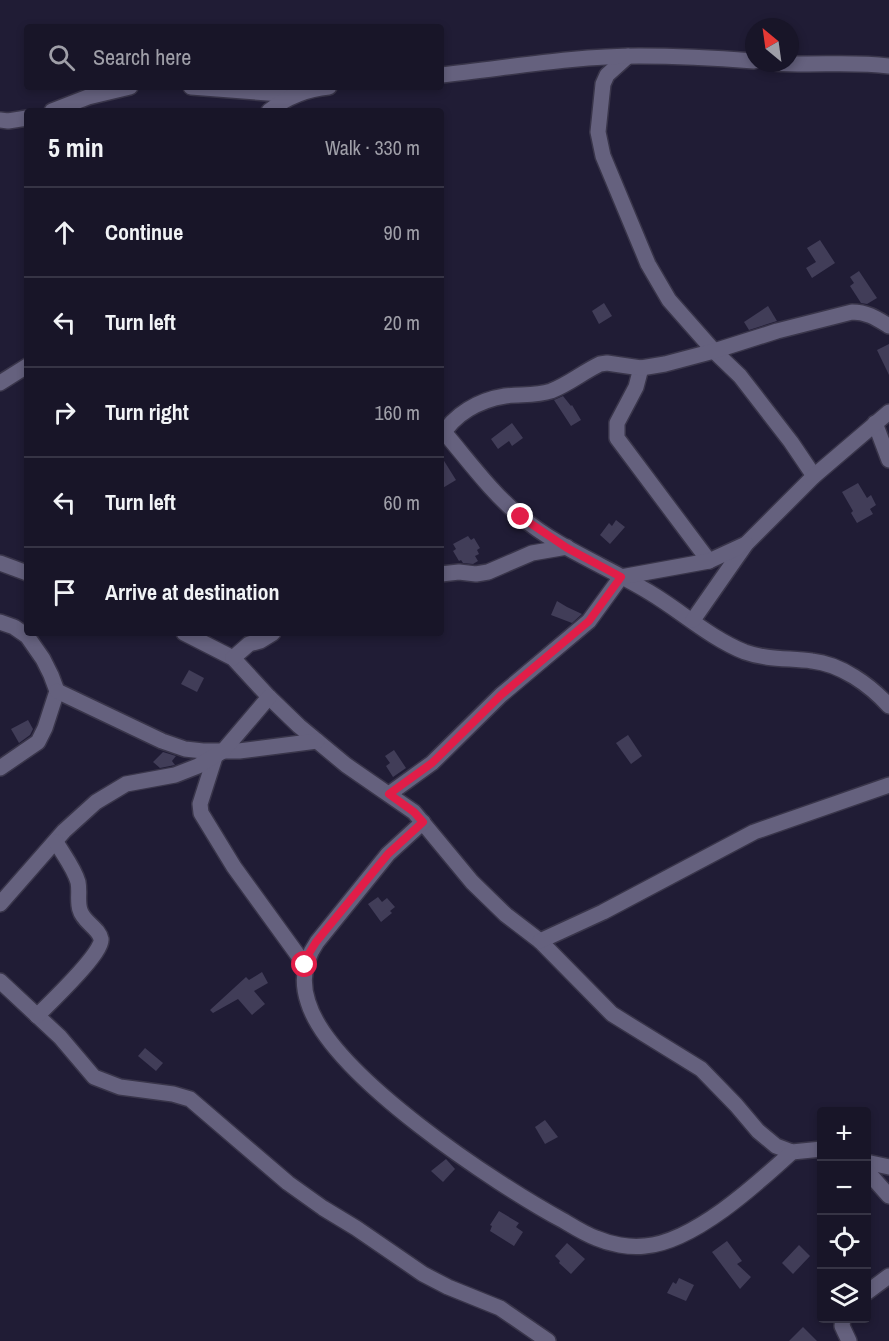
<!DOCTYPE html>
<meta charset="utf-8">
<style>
:root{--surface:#181528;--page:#211e30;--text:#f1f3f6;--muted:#9f9fa8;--line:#363445}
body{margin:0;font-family:"Archivo Narrow",sans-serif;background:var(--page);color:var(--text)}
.controls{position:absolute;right:18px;bottom:18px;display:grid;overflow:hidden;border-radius:6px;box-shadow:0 3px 9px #0003}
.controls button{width:54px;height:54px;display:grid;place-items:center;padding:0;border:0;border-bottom:2px solid var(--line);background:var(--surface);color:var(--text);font:30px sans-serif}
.compass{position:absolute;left:745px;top:18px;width:54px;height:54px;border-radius:50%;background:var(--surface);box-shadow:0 3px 9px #0003;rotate:331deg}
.stop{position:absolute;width:18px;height:18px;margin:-14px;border:4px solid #e11d48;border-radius:50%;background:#fff}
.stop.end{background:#e11d48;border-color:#fff;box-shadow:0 2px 6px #0008}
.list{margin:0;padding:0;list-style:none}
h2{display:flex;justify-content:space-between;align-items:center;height:78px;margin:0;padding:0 24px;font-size:26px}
h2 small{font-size:20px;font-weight:400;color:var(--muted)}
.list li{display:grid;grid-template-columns:39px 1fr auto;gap:18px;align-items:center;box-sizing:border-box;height:90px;padding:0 24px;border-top:2px solid var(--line)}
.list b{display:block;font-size:22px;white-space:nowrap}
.list em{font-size:20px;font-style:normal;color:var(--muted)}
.icon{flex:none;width:33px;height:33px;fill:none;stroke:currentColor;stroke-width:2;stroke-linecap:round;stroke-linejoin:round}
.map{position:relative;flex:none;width:889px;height:1341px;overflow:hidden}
.search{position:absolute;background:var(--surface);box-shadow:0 3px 9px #0003;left:24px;top:24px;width:420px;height:66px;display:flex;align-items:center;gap:15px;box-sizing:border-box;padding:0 21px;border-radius:6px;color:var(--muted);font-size:22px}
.panel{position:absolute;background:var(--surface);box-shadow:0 3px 9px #0003;left:24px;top:108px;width:420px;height:528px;border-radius:6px}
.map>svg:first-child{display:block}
</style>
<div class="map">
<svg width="889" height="1341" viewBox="0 0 889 1341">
<rect width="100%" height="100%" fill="#201c35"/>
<g fill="#413d58">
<path d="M820,240L835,263L812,278L806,268L816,262L807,248Z"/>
<path d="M859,271L877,298L867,304L861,303L850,286L854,283L850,277Z"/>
<path d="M604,303L612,316L599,324L592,311Z"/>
<path d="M768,306L777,321L749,330L744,322Z"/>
<path d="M889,344V375L877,350Z"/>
<path d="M563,396L571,406L572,405L581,420L571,426L554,400Z"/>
<path d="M512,423L523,438L512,446L509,441L498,449L491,439Z"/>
<path d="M441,456L456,480L441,489Z"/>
<path d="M858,483L867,498L871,495L876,505L870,509L873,514L857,523L851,513L853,511L842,492Z"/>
<path d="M616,520L625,527L610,544L600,535L609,523L612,526Z"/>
<path d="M468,536L471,540L474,538L480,548L477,550L479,554L475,556L478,561L473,564L463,563L461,560L459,561L453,551L456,549L453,544Z"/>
<path d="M557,601L567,607L582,614L572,623L551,615Z"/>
<path d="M189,670L204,678L197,692L181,684Z"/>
<path d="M28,720L33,729L30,735L19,743L11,729Z"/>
<path d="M628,735L642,756L631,764L616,743Z"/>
<path d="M394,750L406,768L393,777L386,766L390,763L385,756Z"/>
<path d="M163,752L176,756L172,761L175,765L160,768L153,762Z"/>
<path d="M378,897L382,902L387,898L395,907L390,911L392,913L381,922L368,904Z"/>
<path d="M262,972L268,983L254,991L265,1004L252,1015L238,999L213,1013L210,1010L246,977L249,980Z"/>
<path d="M145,1048L163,1063L156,1071L138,1056Z"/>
<path d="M545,1120L558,1137L545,1144L535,1127Z"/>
<path d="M446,1159L455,1169L443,1182L431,1171Z"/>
<path d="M499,1211L519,1223L516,1227L523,1232L514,1246L490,1231L492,1226L490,1225Z"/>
<path d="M727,1241L742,1261L737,1264L751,1277L740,1289L712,1252Z"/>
<path d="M567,1243L585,1259L571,1274L559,1263L560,1261L555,1256Z"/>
<path d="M799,1245L810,1256L793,1274L782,1263Z"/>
<path d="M679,1278L694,1285L686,1301L667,1293L673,1282L676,1284Z"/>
<path d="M803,1327L817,1341H789Z"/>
</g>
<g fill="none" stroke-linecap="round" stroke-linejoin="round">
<g stroke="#39354a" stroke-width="18">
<g id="minor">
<path d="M628,56L607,75L603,84L598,132L603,156L648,264L669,300L714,351L740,376L791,442L814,476"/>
<path d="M774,63C813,66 851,61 889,66"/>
<path d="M441,75C507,68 573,56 639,56C677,56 716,58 754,61"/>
<path d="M191,87L294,95"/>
<path d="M52,111L88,97L130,87"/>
<path d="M269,111C287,97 306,89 329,87"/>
<path d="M0,120L8,121L27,118"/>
<path d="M641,368L636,387L617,423V438L709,561"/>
<path d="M0,383L27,366"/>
<path d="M875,423L889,460"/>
<path d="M444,432C468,460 491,492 520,516C558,548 606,566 649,592C681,611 710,638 745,652C767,660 790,658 812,661C841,664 870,685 889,706"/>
<path d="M441,437C454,414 479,400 505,396C521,394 536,396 551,391C569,384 583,372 600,364L607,363L641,368L665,364L714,351L777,331L852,312C867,312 876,318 889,326"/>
<path d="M0,563L27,573"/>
<path d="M441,574L459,572L476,574L488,572L532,553L567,547"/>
<path d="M693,620L746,544L814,476L889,412"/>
<path d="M0,622L14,627L27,636L43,659L51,675L57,691L45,728L38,742L0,768"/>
<path d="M184,633L233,658L269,697L299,726L346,765L414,812L472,882L506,915L540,941L612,1014L701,1069L736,1105L758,1131L776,1146L792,1152L822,1149"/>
<path d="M233,658L249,644L260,641L273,633"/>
<path d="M57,691L162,741L185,749L203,751H239L317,741"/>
<path d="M215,757L200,804L201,813L234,867L305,965"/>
<path d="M389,794L432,763L501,695L589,621L621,577L709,561L746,544"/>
<path d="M423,822L388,854L317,942C304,961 301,981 308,1002C330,1075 497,1185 564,1221C574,1227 585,1234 596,1238C610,1244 629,1248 645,1246C694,1242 757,1184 792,1152"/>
<path d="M0,904L64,831L96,802L126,784L175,775L198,766L223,751L269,697"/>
<path d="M540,941L603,912L754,832L889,785"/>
<path d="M0,981L60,1037L94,1077L120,1087L173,1094L190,1099L288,1183L323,1208L356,1228L423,1274L448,1287L500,1308L548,1341"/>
<path d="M37,1016C48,1005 104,952 101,939C99,928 83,922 80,910C77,901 80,892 78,882C74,868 63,854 56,842"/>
<path d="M866,1162L889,1167"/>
<path d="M866,1170L889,1196"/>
<path d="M866,1293L889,1276"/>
<path d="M843,1318L842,1326L849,1341"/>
</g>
</g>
<use href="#minor" stroke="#65617e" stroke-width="15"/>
</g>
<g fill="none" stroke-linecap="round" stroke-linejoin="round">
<path stroke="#e11d48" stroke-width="8" d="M305,965L308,955L316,942L388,854L423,822L414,812L389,794L432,763L501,695L589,621L621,577L567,548L521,517"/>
</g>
</svg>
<div class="controls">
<button>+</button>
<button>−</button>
<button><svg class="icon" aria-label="locate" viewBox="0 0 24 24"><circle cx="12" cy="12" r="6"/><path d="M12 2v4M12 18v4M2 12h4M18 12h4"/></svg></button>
<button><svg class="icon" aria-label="layers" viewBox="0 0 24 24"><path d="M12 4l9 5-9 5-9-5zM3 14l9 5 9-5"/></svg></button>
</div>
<svg class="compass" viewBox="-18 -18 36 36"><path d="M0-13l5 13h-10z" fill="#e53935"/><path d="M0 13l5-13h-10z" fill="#9f9fa8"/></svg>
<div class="stop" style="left:305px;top:965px"></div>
<div class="stop end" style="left:521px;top:517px"></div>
<div class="search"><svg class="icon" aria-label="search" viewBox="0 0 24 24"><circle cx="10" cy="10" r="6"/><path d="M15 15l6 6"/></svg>Search here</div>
<section class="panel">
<h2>5 min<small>Walk · 330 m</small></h2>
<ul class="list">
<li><svg class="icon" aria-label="ahead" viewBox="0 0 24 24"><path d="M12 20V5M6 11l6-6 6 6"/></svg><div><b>Continue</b></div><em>90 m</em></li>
<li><svg class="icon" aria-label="left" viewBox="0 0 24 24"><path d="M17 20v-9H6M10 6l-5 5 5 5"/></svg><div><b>Turn left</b></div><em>20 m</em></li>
<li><svg class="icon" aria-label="right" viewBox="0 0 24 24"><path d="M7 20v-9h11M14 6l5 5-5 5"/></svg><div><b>Turn right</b></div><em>160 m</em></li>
<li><svg class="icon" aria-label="left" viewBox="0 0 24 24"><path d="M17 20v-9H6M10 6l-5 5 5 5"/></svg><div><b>Turn left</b></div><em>60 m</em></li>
<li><svg class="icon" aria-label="arrive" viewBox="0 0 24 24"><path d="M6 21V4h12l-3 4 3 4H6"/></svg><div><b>Arrive at destination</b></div></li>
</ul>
</section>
</div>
